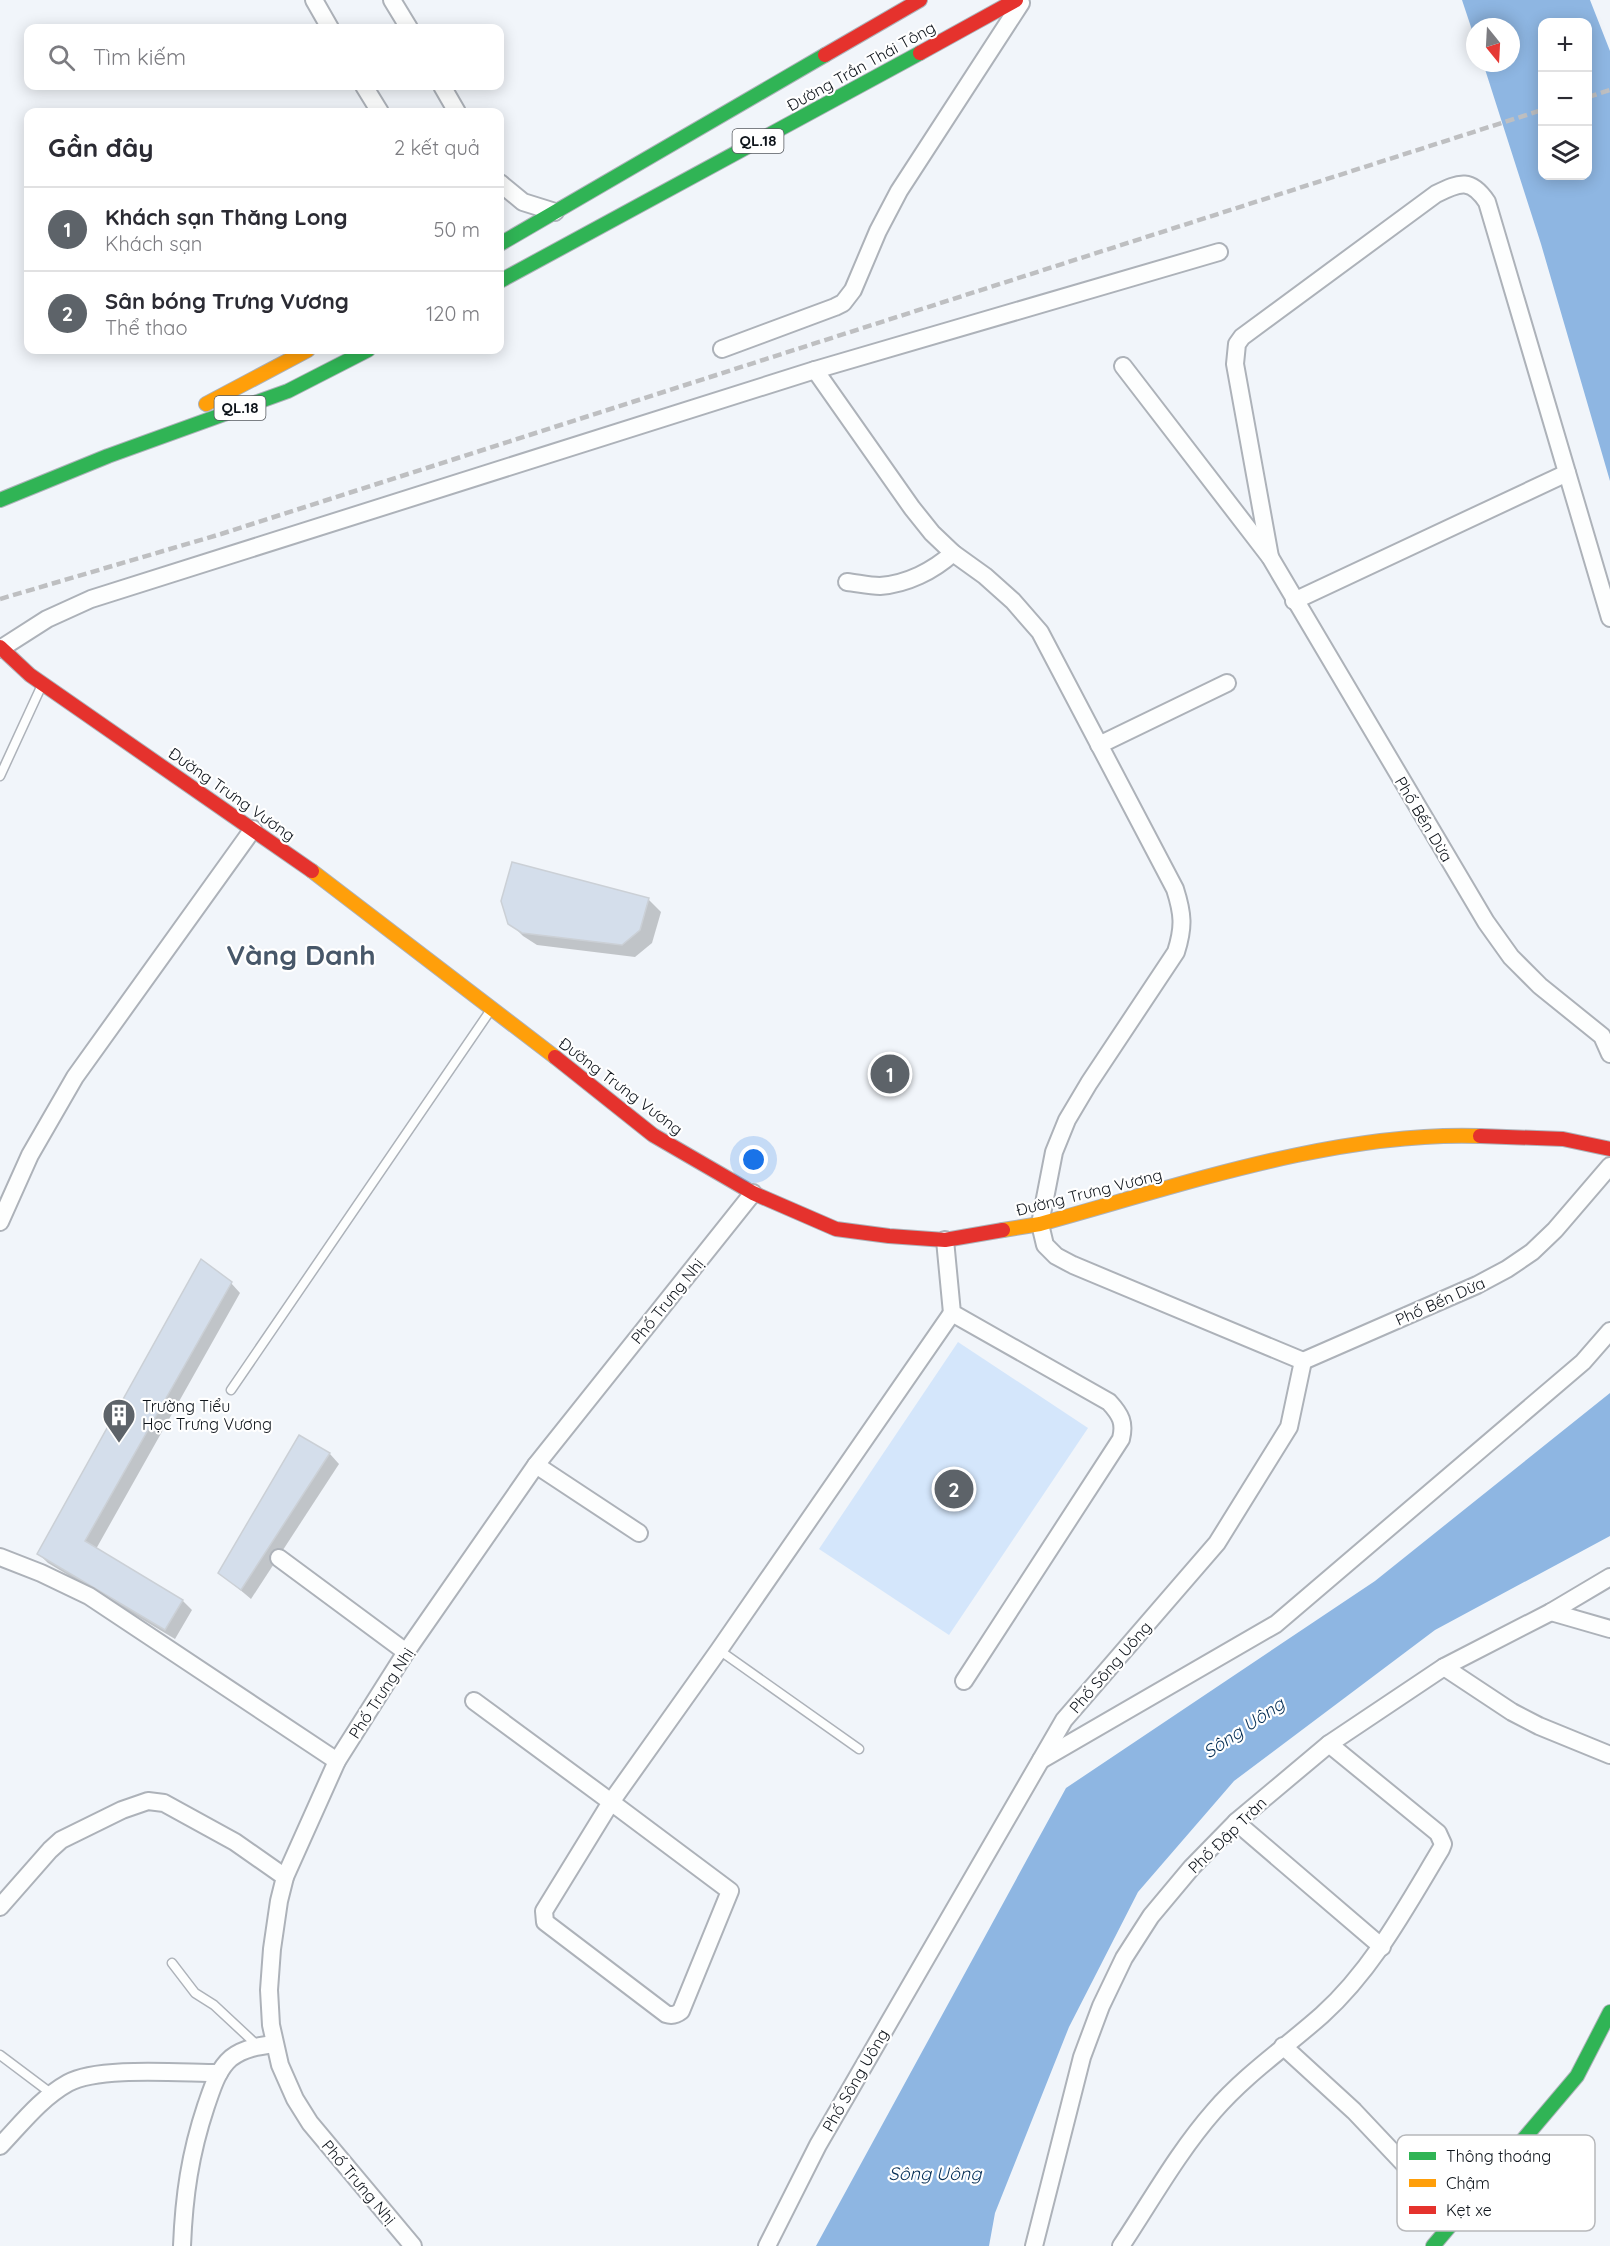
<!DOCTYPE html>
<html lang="vi">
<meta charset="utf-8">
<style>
:root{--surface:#fff;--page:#f7f7f7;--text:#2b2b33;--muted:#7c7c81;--line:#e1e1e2;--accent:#5d6369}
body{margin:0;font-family:Quicksand,sans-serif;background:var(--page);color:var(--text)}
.controls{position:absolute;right:18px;top:18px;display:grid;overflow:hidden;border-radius:12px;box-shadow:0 3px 15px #0003}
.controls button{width:54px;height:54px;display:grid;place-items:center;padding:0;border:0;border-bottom:2px solid var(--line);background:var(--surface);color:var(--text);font:30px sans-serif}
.compass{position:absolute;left:1466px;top:18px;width:54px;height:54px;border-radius:50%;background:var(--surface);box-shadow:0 3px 15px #0003;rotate:162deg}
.you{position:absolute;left:754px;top:1160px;width:21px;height:21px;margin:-15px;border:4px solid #fff;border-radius:50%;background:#1a73e8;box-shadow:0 0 0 9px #1a73e833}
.badge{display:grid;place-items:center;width:39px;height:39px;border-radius:50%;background:var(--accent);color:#fff;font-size:20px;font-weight:700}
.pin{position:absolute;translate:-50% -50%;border:3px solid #fff;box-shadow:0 2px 6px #0006}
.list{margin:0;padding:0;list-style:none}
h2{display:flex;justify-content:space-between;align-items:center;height:78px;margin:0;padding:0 24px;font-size:26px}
h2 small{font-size:20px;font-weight:400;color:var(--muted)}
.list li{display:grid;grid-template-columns:39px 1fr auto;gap:18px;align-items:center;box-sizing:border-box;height:84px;padding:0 24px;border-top:2px solid var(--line)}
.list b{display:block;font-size:22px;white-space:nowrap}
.list p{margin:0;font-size:20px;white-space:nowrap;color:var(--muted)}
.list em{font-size:20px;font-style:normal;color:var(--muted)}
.icon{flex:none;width:33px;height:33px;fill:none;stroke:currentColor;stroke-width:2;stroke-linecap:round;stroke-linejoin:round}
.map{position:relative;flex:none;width:1610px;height:2246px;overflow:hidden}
.search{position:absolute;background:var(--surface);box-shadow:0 3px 15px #0003;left:24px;top:24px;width:480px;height:66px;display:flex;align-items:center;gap:15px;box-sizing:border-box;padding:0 21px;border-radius:12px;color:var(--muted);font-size:22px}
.panel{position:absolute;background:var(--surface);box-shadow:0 3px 15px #0003;left:24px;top:108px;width:480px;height:246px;border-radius:12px}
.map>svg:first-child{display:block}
</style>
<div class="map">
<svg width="1610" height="2246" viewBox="0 0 1610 2246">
<rect width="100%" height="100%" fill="#f1f5fa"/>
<path fill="#d4e6fb" d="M958,1342L1088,1428L949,1635L819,1549Z"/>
<g fill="#8eb6e2" fill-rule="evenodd">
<path d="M1462,0H1590L1610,51V481L1541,244L1483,63H1511V27H1475V39ZM1542,22H1588V176H1542Z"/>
<path d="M1610,1393V1536L1435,1630L1234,1781L1138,1892L1069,2027L995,2213L989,2246H816L1066,1788L1375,1581Z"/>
</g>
<g fill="#0003">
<path d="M648,899L661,912L652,943L635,957L537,945L523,936L510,923Z"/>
<path d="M231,1283L240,1293L96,1549L183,1601L192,1610L175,1639L48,1563L39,1554Z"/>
<path d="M299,1437L330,1454L339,1464L251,1599L220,1573Z"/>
</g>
<g fill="#d4deeb" stroke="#cbd0d6" stroke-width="1.5">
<path d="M512,862L649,898L640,930L622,945L522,933L508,924L501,901Z"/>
<path d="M201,1259L232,1282L85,1541L183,1600L165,1630L37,1554Z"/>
<path d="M299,1435L330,1453L241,1590L218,1573Z"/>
</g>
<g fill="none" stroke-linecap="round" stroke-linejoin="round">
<g stroke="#adb2b9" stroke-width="11">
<g id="lane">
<path d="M0,776L41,687"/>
<path d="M231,1390L490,1011"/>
<path d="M719,1650L859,1749"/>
<path d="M172,1963L195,1993L214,2005L258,2046"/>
<path d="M0,2055L52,2094"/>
</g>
</g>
<g stroke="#adb2b9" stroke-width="20">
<g id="street">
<path d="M314,0L330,28"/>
<path d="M392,0L409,28"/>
<path d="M364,86L380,112"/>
<path d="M442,86L457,112"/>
<path d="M500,183L523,202L555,212"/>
<path d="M722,349L835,307L843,303L853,290L878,231L899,191L1021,3"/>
<path d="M1123,366L1270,557L1486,922L1511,957L1540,986L1602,1036L1610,1054"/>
<path d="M1270,557L1235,364L1237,344L1242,337L1436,194C1460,182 1471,178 1487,202L1610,618"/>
<path d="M847,582C857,583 869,586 880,586C907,584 933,571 953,553"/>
<path d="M1294,601L1567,473"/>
<path d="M0,649L47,619L91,599L815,370L1219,252"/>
<path d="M1099,745L1227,683"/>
<path d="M0,1222L30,1155L75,1077L253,829"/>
<path d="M945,1240L952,1313L1109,1402C1121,1415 1125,1423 1121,1439L964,1681"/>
<path d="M1303,1361L1477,1285L1507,1269L1532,1252L1555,1230L1610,1166"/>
<path d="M536,1465L639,1533"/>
<path d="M0,1557L41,1573L89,1596L337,1761"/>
<path d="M279,1558L406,1652"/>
<path d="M1551,1612L1610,1629"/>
<path d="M1444,1667L1512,1712L1539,1726L1610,1755"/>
<path d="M474,1701L611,1802L544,1911L545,1922L666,2014C672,2016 676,2015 681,2011L730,1891L611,1802L719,1650L952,1313"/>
<path d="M1041,1760L1276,1624L1583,1362L1610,1331"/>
<path d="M1236,1822L1382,1947"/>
<path d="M0,1907L50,1850L61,1840L122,1810L148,1801L164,1803L235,1842L285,1877"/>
<path d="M1283,2046L1354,2111L1456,2219"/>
<path d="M0,2146C21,2124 41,2098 68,2083C98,2066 181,2073 219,2073"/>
<path d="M182,2246C184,2196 190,2154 206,2106C212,2089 217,2070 231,2058C244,2048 259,2046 274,2044"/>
<path d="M413,2246L310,2123L295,2099L280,2065L271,2025L269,1990L272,1949L279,1901L285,1877L337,1761L406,1652L536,1465L753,1193"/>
<path d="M767,2246L818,2145L1064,1720L1217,1543L1289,1427L1303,1361L1073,1265L1056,1256L1045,1245L1040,1224L1054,1152L1067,1120L1089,1083L1176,952C1184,927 1183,914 1175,889L1040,632L1013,601L985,576L953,553L932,533L912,508L815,370"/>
<path d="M1034,2246L1082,2057L1101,2006L1124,1958L1151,1916L1192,1867L1236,1822L1329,1744L1444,1667L1551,1612L1610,1577"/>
<path d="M1121,2246C1151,2201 1178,2152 1214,2111C1246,2074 1286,2047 1322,2015C1373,1969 1406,1907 1441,1849L1443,1844L1438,1833L1329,1744"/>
</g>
</g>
<g stroke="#adb2b9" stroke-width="16">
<g id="fast">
<path d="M500,244L825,55"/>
<path d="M500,281L920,53"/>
<path d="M0,500L108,456L288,391L368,350"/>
<path d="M1433,2246L1577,2076L1610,2012"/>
</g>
</g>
<g stroke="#adb2b9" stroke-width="16">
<g id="slow">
<path d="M206,404L308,350"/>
<path d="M312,871L555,1057"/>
<path d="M1003,1230L1040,1224C1179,1186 1335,1131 1480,1136"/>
</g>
</g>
<g stroke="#adb2b9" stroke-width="16">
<g id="jam">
<path d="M920,53L1016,0"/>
<path d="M825,55L920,0"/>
<path d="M0,647L30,675L312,871"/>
<path d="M555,1057L653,1135L753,1193L836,1229L889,1236L945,1240L1003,1230"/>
<path d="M1480,1136L1563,1139L1610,1149"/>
</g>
</g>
<use href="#lane" stroke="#fdfefe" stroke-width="8"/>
<use href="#street" stroke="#fdfefe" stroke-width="16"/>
<use href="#fast" stroke="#30b455" stroke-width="14"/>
<use href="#slow" stroke="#ff9f0a" stroke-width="14"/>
<use href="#jam" stroke="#e5322d" stroke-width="14"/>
<g stroke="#bebfc1" stroke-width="4.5" stroke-dasharray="9 4.5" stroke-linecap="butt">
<path d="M1588,97L1610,90"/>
<path d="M0,599L221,534L1542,110"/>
</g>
</g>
<defs>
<g id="building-pin" transform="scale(1.725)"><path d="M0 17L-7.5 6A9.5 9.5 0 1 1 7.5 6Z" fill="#5d6369" stroke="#fff"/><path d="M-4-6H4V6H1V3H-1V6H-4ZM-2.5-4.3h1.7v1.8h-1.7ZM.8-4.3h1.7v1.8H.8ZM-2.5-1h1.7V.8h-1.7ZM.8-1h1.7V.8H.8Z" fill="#fff"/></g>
</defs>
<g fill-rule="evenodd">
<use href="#building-pin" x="119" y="1415"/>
</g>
<g text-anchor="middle" stroke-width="4.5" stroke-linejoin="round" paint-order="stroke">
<g fill="#fff" stroke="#565a5f" stroke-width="1.5">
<rect x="732.5" y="129" width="51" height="24" rx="4.5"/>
<rect x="214.5" y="396" width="51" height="24" rx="4.5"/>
</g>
<g font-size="15" font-weight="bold" fill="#0e141b">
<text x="758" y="146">QL.18</text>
<text x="240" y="413">QL.18</text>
</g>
<g font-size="16" fill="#0e141b" stroke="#fff">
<text transform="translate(861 66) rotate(-29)" y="6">Đường Trần Thái Tông</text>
<text transform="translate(232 794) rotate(35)" y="6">Đường Trưng Vương</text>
<text transform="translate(1424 819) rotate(59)" y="6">Phố Bến Dừa</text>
<text transform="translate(621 1086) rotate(37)" y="6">Đường Trưng Vương</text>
<text transform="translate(1089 1192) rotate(-14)" y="6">Đường Trưng Vương</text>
<text transform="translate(667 1301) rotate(-51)" y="6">Phố Trưng Nhị</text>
<text transform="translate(1440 1301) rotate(-24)" y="6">Phố Bến Dừa</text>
<text transform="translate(1110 1667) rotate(-49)" y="6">Phố Sông Uông</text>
<text transform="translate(381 1693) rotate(-57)" y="6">Phố Trưng Nhị</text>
<text transform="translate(1227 1835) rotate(-44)" y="6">Phố Đập Tràn</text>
<text transform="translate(855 2080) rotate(-60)" y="6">Phố Sông Uông</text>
<text transform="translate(359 2182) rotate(50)" y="6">Phố Trưng Nhị</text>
</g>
<g font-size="16" fill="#0e141b" stroke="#fff" text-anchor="start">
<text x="142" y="1412">Trường Tiểu<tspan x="142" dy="18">Học Trưng Vương</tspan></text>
</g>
<g font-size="18" font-style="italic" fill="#042d54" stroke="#fff">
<text transform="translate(1244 1728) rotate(-34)" y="6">Sông Uông</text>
<text x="935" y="2180">Sông Uông</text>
</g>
<g font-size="28" font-weight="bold" fill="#475769" stroke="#fff">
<text x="301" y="965">Vàng Danh</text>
</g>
</g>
<rect x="1397" y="2135" width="198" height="96" rx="9" fill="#fff" stroke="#b7b8bb" stroke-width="1.5"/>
<rect x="1409" y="2152" width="27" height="8" fill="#30b455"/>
<rect x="1409" y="2179" width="27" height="8" fill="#ff9f0a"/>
<rect x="1409" y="2206" width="27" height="8" fill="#e5322d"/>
<g font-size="16" fill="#0e141b">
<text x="1446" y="2162">Thông thoáng</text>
<text x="1446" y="2189">Chậm</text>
<text x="1446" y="2216">Kẹt xe</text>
</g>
</svg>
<div class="controls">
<button>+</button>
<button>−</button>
<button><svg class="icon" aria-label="layers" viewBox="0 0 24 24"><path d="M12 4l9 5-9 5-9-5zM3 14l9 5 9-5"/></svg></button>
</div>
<svg class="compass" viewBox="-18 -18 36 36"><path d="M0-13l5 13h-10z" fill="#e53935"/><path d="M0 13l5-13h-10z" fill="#7c7c81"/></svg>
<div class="you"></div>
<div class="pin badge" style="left:890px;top:1074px">1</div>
<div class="pin badge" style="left:954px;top:1489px">2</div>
<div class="search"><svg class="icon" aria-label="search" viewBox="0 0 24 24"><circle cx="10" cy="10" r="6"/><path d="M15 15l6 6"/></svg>Tìm kiếm</div>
<section class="panel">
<h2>Gần đây<small>2 kết quả</small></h2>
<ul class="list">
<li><span class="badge">1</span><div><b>Khách sạn Thăng Long</b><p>Khách sạn</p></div><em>50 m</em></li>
<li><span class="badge">2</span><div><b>Sân bóng Trưng Vương</b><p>Thể thao</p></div><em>120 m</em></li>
</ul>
</section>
</div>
